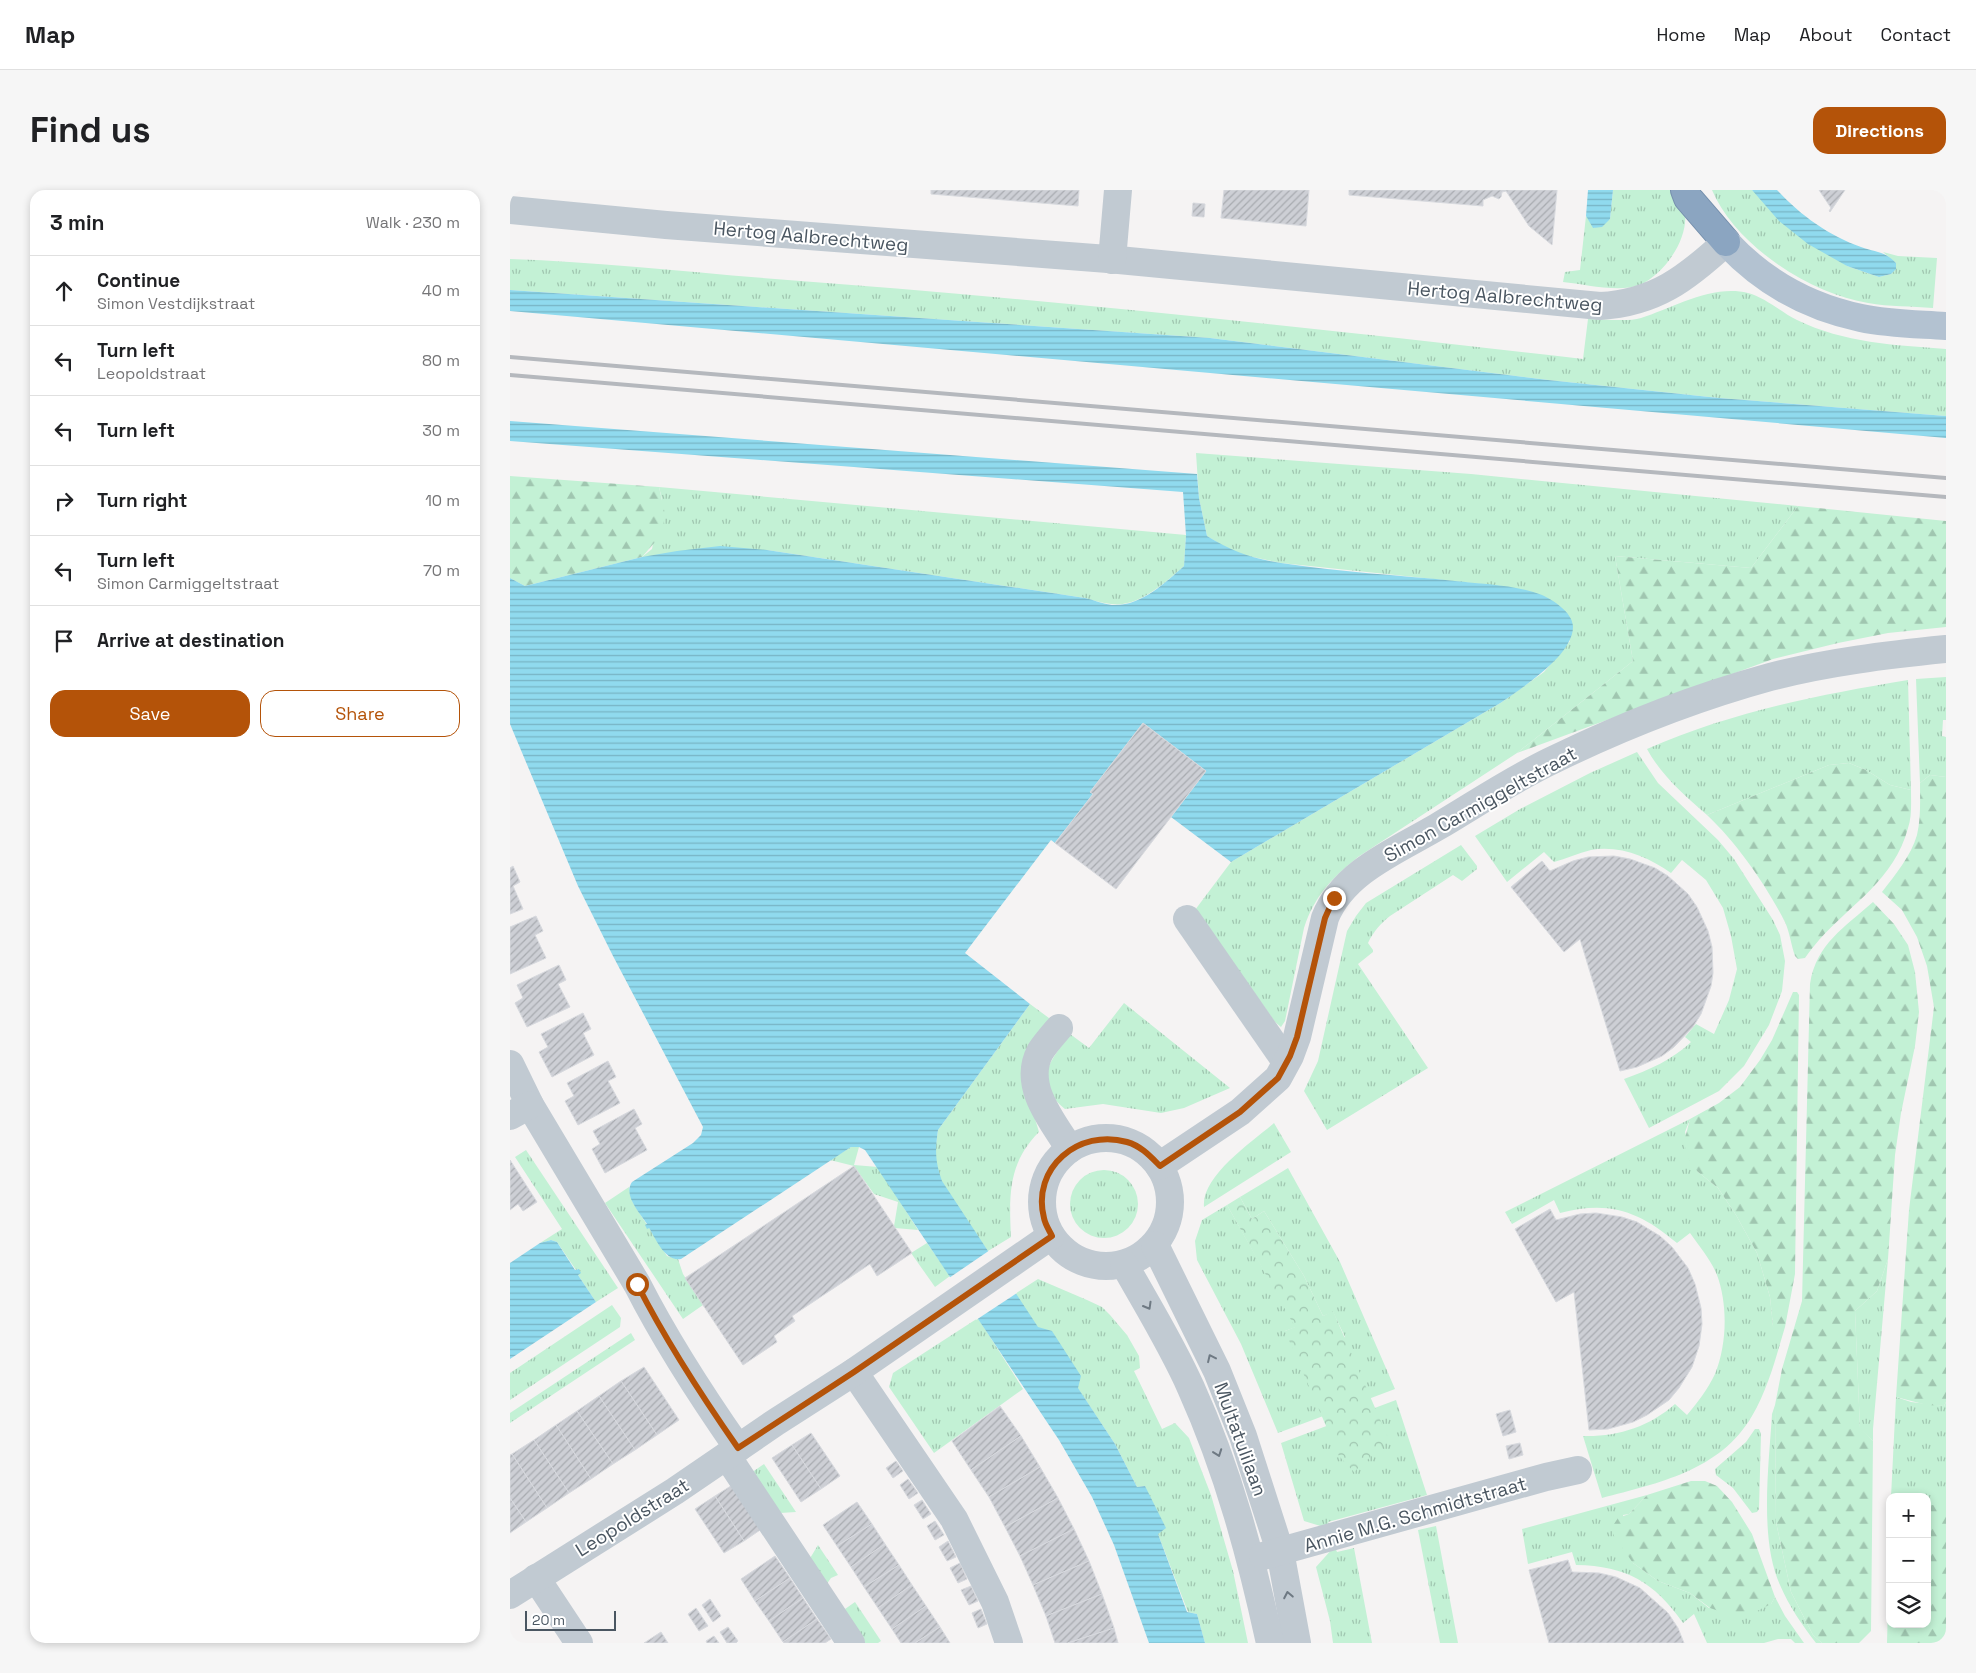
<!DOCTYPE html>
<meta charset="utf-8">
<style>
:root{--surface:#fff;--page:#f6f6f6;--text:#202124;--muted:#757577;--line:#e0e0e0;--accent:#b45309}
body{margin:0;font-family:"Space Grotesk",sans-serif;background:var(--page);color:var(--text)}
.controls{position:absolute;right:15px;bottom:15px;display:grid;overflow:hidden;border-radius:10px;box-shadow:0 2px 8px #0003}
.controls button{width:45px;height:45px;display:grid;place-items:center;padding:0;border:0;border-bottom:1px solid var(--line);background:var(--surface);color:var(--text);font:25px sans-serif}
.scale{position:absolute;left:15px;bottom:12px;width:91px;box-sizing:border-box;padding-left:5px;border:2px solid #4a5661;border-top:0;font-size:14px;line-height:18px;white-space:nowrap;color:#4a5661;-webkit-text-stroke:4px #fff;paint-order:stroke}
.stop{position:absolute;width:15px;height:15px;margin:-11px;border:4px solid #b45309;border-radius:50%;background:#fff}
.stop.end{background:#b45309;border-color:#fff;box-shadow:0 1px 5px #0008}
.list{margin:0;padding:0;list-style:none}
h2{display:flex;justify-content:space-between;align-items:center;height:65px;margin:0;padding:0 20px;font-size:21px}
h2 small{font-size:16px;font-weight:400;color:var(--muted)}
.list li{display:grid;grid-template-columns:32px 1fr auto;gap:15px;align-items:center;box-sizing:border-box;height:70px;padding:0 20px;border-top:1px solid var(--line)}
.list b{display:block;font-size:19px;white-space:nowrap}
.list p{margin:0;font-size:16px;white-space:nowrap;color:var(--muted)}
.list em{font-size:16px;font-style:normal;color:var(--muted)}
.actions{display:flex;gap:10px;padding:15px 20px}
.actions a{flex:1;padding:11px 0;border:1px solid var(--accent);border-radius:15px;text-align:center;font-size:18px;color:var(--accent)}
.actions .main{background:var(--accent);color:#fff}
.icon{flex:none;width:28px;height:28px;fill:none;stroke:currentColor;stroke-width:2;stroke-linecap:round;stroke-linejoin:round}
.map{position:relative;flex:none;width:1436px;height:1453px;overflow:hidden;border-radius:15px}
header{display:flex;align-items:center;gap:30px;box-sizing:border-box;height:70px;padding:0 25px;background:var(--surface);border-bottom:1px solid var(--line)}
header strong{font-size:24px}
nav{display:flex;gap:28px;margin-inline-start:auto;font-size:18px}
.intro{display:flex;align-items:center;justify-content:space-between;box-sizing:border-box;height:120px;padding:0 30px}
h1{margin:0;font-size:35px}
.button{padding:12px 22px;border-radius:15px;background:var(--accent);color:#fff;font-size:18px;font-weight:700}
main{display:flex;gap:30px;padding:0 30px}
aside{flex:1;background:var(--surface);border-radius:15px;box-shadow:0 2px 8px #0003}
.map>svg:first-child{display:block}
</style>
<header>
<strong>Map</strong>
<nav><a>Home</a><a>Map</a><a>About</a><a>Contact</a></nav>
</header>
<div class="intro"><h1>Find us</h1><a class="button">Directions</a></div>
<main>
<aside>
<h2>3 min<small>Walk · 230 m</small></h2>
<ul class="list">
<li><svg class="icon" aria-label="ahead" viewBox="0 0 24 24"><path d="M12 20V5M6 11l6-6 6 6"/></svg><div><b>Continue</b><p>Simon Vestdijkstraat</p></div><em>40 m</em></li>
<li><svg class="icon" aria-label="left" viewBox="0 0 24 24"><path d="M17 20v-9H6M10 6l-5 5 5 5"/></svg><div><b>Turn left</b><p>Leopoldstraat</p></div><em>80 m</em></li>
<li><svg class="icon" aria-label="left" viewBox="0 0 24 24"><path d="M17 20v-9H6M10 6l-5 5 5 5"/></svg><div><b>Turn left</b></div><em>30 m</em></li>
<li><svg class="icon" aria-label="right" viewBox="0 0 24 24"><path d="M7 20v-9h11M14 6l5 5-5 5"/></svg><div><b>Turn right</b></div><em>10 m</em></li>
<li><svg class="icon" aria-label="left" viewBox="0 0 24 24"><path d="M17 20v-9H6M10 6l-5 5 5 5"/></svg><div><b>Turn left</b><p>Simon Carmiggeltstraat</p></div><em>70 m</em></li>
<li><svg class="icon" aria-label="arrive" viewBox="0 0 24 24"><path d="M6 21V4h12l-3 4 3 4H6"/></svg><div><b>Arrive at destination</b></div></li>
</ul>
<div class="actions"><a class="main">Save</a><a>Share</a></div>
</aside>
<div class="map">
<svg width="1436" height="1453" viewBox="0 0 1436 1453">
<defs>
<pattern id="grass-tufts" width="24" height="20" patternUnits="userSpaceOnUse" patternTransform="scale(1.25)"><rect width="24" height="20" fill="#c3f1d5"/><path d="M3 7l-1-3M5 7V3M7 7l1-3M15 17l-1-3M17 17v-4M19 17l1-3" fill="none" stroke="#a0c6b0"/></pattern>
<pattern id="forest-firs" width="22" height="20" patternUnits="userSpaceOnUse" patternTransform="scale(1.25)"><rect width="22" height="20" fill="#c3f1d5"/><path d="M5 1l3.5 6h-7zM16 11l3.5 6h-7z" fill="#a0c6b0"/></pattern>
<pattern id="park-crowns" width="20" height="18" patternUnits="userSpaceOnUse" patternTransform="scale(1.25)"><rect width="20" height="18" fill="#c3f1d5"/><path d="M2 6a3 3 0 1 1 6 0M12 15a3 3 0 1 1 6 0" fill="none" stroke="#a0c6b0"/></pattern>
<pattern id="water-rules" width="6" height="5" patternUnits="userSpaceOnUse" patternTransform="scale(1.25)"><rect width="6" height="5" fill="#90daee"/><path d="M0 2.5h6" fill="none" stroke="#78b4c4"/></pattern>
<pattern id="building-hatch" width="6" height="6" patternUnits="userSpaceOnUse" patternTransform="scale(1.25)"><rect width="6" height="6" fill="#cdcfd5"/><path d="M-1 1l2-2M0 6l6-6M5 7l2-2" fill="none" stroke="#a8abb0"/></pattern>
</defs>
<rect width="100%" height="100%" fill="#f5f3f3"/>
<g fill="url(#grass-tufts)">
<path d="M1103,0H1164C1167,7 1175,17 1175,24C1178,50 1153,86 1129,95C1109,103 1074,94 1053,92L1055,82L1070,80L1076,26L1084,38L1100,29Z"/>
<path d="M1202,0H1242L1337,76L1369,87L1381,84L1386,78V73L1373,62L1388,66L1427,68L1423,118C1402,116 1379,117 1358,113C1300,104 1225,55 1202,0Z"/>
<path d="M0,69C88,72 177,82 265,89C535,109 804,138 1073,169L1078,129C1093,129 1118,132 1131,128C1163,118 1202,94 1238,103C1256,108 1271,122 1287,130C1334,153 1385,155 1436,159V226L1209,208L1038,190L700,148L0,100Z"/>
<path d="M686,263L961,284L1288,316L1241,378L1105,366L1123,471L1007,563L848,667C822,688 805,705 794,738L775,831L771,837L765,832L685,720L721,672L992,512L1034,482L1060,451L1006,399L971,394L771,373L733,365L718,359L697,346L689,308Z"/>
<path d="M149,297L676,345L674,376C656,392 628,418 601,414C592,413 583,410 575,408L257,360L132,367L142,359L152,309Z"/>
<path d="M1436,487V530H1433L1432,546L1436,547V587L1420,585L1410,593L1406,489Z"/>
<path d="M1398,490L1401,600L1380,595L1356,580L1339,573L1319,575L1197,625C1174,605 1151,585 1137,559C1222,522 1307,505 1398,490Z"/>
<path d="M1127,562L1148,593L1208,650L1224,669L1263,730L1270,745L1275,771L1272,801L1259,835L1234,876L1209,901L1139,938L1114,889C1139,880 1162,870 1181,852L1175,847L1186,834L1204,844L1219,810L1227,779L1221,746L1213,718L1196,690L1172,670L1161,683C1138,667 1110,655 1081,660C1068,663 1056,669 1044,672L1034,662L997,692L965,646L1010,619L1080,583Z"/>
<path d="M951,655L967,676V679L952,691L943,685L880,726C871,733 863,742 858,753L863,760V762L848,774L918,878L817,940L794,901L808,871L837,741L846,726L856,713Z"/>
<path d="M614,813L720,898L674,918L651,923L593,914L555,919C521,891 540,872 560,844L579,858Z"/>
<path d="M520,814L543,831L523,922L529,942C498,973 499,1005 501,1047L478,1061C462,1038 429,998 425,971C424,961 427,950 428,940Z"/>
<path d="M1180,929L1175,942L1188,982L1208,998L1226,1025L1247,1063L1260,1107L1263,1136L1274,1140L1275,1137C1266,1167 1258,1199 1242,1226C1210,1281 1148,1293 1092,1308L1073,1246C1107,1247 1139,1237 1165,1214L1177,1225C1187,1213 1198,1199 1205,1184C1217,1154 1218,1115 1207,1085C1201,1070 1189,1056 1180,1043L1167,1053C1129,1021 1099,1010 1050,1023L1044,1010L1002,1034L995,1022Z"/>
<path d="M764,933L781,962L694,1017C691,986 742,952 764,933Z"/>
<path d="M341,957H349L344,975L368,977L408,1040L385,1038L384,1036L388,1012L364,1004L344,976L320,970Z"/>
<path d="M16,960L108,1098L86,1112L68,1085V1079L66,1080L47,1052L41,1050L30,1053L52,1039L5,967Z"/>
<path d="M778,978L830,1072L885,1199L768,1243L731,1154L687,1070L685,1051L692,1030L717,1015L786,1137L775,1141L825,1152L835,1147L823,1122L813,1126L794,1086L754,1021L742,1029L730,1007Z"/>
<circle cx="594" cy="1014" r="34"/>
<path d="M119,997L123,1013L157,1066L168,1069L173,1084L193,1115L173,1129L95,1013Z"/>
<path d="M417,1053L440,1086L425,1097L401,1063Z"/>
<path d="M1378,1069L1363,1239V1251L1350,1239L1345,1121L1367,1101Z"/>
<path d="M528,1089L577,1110L592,1117L600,1125L617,1145L629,1166L630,1178L624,1181L652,1239L665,1233L679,1248L701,1305L723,1381L738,1453H695L687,1424L678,1422L648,1344L635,1296L627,1297L605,1254L505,1104Z"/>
<path d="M102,1115L111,1128L110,1137L0,1210V1183Z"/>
<path d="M468,1128L513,1199L424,1263L379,1197L383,1183Z"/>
<path d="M121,1143L125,1150L0,1233V1223Z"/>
<path d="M1386,1207L1401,1212L1434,1216L1436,1212V1315H1417V1307H1381Z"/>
<path d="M886,1210L917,1305L818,1332L820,1336L817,1338L794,1331L771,1253Z"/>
<path d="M1265,1215L1266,1332L1281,1402L1303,1445L1312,1453H1306C1292,1435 1279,1416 1270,1395C1249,1349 1259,1274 1262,1224Z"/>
<path d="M1245,1239H1249L1251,1244L1249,1319L1247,1322L1242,1323L1223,1298L1206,1285L1205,1279L1236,1252Z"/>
<path d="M254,1274L286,1322L270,1323L238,1285Z"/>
<path d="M1137,1305L1119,1324L1113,1325L1123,1373L1148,1391L1180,1403L1199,1418L1261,1414L1265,1407L1275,1426L1294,1453H1285L1281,1449H1268L1254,1453H1197L1184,1424L1173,1433C1144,1392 1117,1376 1066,1375L1062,1362L1018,1374L1012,1339Z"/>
<path d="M1380,1335V1434H1386V1453H1377Z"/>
<path d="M926,1336L948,1453H930L908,1340Z"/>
<path d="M308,1355L328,1385L321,1388L316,1395L299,1370Z"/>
<path d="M825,1357L827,1362L844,1358L862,1453H823L820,1431L806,1377L823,1358Z"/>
<path d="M345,1412L371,1451L368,1453H350L335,1419Z"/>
</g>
<g fill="url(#forest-firs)">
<path d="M0,286L149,297L155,324L152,344L132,367L15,396L0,388Z"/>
<path d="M1288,316L1436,331V437L1378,443L1328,453L1263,469L1007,563L1123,471L1105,366L1241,378Z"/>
<path d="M1339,573L1356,580L1380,595L1401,600C1401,612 1402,627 1398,638C1384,690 1342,713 1309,750C1304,756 1299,762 1295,768L1288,769L1285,766C1281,755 1280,743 1275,732C1256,695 1227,653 1197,625L1319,575Z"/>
<path d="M1420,585L1436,587V1212L1434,1216L1417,1215L1386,1207L1399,1020L1424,817L1417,776L1407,747L1392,720L1372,702C1385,685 1401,666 1407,645C1411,628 1410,610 1410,593Z"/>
<path d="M1363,712L1384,734L1398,755L1405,782L1409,822L1405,856L1391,923L1385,965L1378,1069L1367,1101L1345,1121L1350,1238L1363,1251L1361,1441L1349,1453H1312L1303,1445L1281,1402L1266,1332L1265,1215L1272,1179L1292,1111L1300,794C1306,754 1335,737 1363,712Z"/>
<path d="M1283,802H1287L1289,805L1285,1084L1275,1137L1274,1140L1267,1144L1263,1136L1260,1107L1247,1063L1226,1025L1208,998L1188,982L1182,975L1177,965L1174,952L1180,929L1209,913L1230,897L1250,870L1262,850Z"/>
<path d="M1181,1291H1195L1207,1296L1222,1312L1242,1344L1265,1407L1261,1414L1245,1422L1226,1424L1209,1421L1200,1418L1180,1403L1148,1391L1123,1373L1104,1346V1334L1108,1328L1119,1324L1137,1305Z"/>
<path d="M1417,1315H1436V1453H1386V1434H1417Z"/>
</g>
<path fill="url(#park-crowns)" d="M730,1007L742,1029L754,1021L794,1086L813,1126L823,1121L879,1250L844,1282L829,1266L775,1141L785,1137L717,1015Z"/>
<g fill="url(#water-rules)">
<path d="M1078,0H1103L1100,29L1092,37L1083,38L1076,26Z"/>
<path d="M1242,0H1267C1290,25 1319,46 1351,57C1364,62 1375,61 1386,73V79L1381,84L1369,87L1337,76L1298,54L1269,31Z"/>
<path d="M0,100L700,148L1038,190L1209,208L1436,226V248L0,121Z"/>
<path d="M0,231L687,284L689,308L697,346C723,362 741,368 771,373C829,382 888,385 945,391C972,394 1007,395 1032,405C1043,410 1062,422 1063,436C1064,465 1013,497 992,512L721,672L661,627L696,581L633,533L581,601L583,604L545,653L541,650L455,763L520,814L428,940C425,961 425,971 432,991L528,1137L542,1141L571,1186L568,1198L605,1254L627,1297L635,1296L656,1338L648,1344L677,1422L687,1424L695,1453H639L604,1355L582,1307L549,1250L355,960L349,957H341L171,1069C155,1072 146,1049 139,1038L137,1039L135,1035L137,1034C129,1022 113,1005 122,992L183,953L191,945L193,937L103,766L68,696L0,534V388L15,396L132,367L167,361L210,356L257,360L575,408C584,410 593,414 602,415C630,417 655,393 674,376L676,345L673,302L0,251Z"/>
<path d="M41,1050L47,1052L65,1080L69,1079L71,1083L68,1085L86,1112L0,1169V1073L30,1053Z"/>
</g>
<path fill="#f5f3f3" d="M480,1060L507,1103L466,1130L439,1088Z"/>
<g fill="url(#building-hatch)" stroke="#d7d9de">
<path d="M421,0H569L568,16L421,4Z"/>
<path d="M714,0H799L796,36L711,28Z"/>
<path d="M839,0H1047L1042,55L1019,36L996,1L992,2L991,7L989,9L982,6L973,10V16L839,5Z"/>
<path d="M1309,0H1335L1320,22L1319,21L1321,18Z"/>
<path d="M683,13L695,14L694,27L682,26Z"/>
<path d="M633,533L696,581L606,699L545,653L583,604L580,602Z"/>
<path d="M1104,666L1120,669L1145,678L1158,686L1178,704L1187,717L1198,741L1202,757L1203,783L1201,796L1191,824L1183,837L1164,857L1152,866L1127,877L1110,881L1070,749L1054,762L1001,697L1032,671L1040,681L1063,671L1078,667Z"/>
<path d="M3,676L10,692L3,696L13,719L0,724V678Z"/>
<path d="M26,726L33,741L25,745L36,768L0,784V737Z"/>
<path d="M49,775L56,790L48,794L60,817L17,837L5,813L13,808L7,795Z"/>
<path d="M73,823L81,839L73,843L84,865L42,887L29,862L38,857L31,844Z"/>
<path d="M98,871L106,887L98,891L110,913L68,935L55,911L64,906L57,893Z"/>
<path d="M124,919L132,934L125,938L137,960L95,983L82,959L90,954L83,941Z"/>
<path d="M0,970L27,1012L13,1021L8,1014L0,1020Z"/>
<path d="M344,976L402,1063L367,1086L360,1074L282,1126L285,1131L264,1146L267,1152L233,1175L175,1088Z"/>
<path d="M1040,1019L1046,1030L1070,1024L1086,1023L1112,1027L1127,1032L1150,1046L1162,1057L1178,1078L1185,1094L1191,1118L1192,1134L1189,1156L1182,1177L1169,1198L1159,1210L1137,1225L1123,1232L1098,1239L1079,1240L1064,1102L1046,1112L1005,1039Z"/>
<path d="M134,1177L169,1230L147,1245L111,1191Z"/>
<path d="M111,1191L147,1245L125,1260L89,1206Z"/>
<path d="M89,1206L125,1260L103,1274L67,1221Z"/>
<path d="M490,1216L511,1246L461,1280L442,1251Z"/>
<path d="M1000,1220L1006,1242L993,1246L986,1224Z"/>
<path d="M67,1221L103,1274L81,1289L46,1235Z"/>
<path d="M46,1235L81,1289L59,1303L24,1250Z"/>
<path d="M301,1243L330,1286L311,1299L282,1255Z"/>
<path d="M511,1246L530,1277L479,1307L461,1280Z"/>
<path d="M24,1250L59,1303L37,1318L2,1264Z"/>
<path d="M1010,1253L1013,1265L999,1269L996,1256Z"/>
<path d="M282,1255L311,1299L291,1312L262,1268Z"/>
<path d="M2,1264L37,1318L16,1332L0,1308V1265Z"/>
<path d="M386,1271L393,1281L383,1288L376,1278Z"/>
<path d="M530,1277L548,1308L495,1337L479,1307Z"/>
<path d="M398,1289L408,1303L399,1309L390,1295Z"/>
<path d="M224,1294L253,1338L234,1351L205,1306Z"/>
<path d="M205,1306L234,1351L214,1363L185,1319Z"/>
<path d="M0,1308L16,1332L0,1343Z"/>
<path d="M548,1308L564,1339L510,1366L495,1337Z"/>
<path d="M412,1310L421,1324L413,1329L404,1315Z"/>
<path d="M347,1312L362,1334L327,1356L313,1335Z"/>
<path d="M425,1331L434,1345L425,1350L417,1336Z"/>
<path d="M362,1334L375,1354L341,1377L327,1356Z"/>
<path d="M564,1339L579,1371L523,1395L510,1366Z"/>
<path d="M438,1351L446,1367L437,1371L429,1357Z"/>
<path d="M375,1354L389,1375L354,1397L341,1377Z"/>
<path d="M265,1366L280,1388L245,1411L231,1389Z"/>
<path d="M1058,1370L1062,1382L1089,1383L1106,1387L1130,1398L1158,1423L1168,1438L1174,1453H1039L1019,1380Z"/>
<path d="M579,1371L592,1404L536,1426L523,1395Z"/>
<path d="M450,1373L457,1389L448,1393L440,1378Z"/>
<path d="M389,1375L402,1395L368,1418L354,1397Z"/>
<path d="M280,1388L293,1408L259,1431L245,1411Z"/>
<path d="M402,1395L416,1416L382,1439L368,1418Z"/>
<path d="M461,1396L468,1411L459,1415L451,1400Z"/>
<path d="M592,1404L604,1438L558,1453H545L536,1426Z"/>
<path d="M293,1408L307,1429L273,1452L259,1431Z"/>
<path d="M200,1409L211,1426L203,1432L192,1415Z"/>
<path d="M416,1416L430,1437L405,1453H391L382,1439Z"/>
<path d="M186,1418L198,1436L189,1441L178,1424Z"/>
<path d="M471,1419L477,1434L468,1438L462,1423Z"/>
<path d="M307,1429L321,1449L315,1453H274L273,1452Z"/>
<path d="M218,1437L228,1451L226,1453H217L210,1442Z"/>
<path d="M430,1437L440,1453H405Z"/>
<path d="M604,1438L608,1453H558Z"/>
<path d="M151,1442L158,1453H134Z"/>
<path d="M204,1446L209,1453H197L196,1451Z"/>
</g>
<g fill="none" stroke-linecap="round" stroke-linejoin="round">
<g stroke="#7690ad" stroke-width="30">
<path id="highway" d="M1175,0L1178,8L1216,52"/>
</g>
<g stroke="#c1cad2" stroke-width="28">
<path d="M0,20L156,35L598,69L1090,116C1145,113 1177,88 1216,52"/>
<path d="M602,70L608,0"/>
<path d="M677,729L776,872"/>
<path d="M549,838C543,845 535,854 530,862C512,896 543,932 560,959"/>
<path d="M0,874L20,915L127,1094C156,1151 191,1205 228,1258"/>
<path d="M0,926L20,915"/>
<circle cx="596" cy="1012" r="64"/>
<path d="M649,976L730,922L768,888L780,866L787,847L815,728C833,682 886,661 927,637C966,614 1004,588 1045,569C1113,536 1187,507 1260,487C1318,472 1377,465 1436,459"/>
<path d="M645,1055L707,1181L733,1246L770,1361L787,1453"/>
<path d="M614,1074C637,1115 662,1155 681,1198C718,1280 741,1366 760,1453"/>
<path d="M344,1182L444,1329L485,1412L499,1453"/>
<path d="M217,1266L341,1453"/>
<path d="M753,1366L1036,1287L1068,1280"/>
<path d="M26,1388L69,1453"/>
<path d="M0,1405L165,1301L266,1232L344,1182L541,1046"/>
</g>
<path stroke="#b3c2d1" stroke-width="28" d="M1216,52C1253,92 1298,117 1351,128C1379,134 1408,134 1436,136"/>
<use href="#highway" stroke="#8ba5c1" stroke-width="28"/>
<g stroke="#b5b8bd" stroke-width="4">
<path d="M0,167L1436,288"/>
<path d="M0,185L1436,307"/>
</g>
</g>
<defs><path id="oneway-chevron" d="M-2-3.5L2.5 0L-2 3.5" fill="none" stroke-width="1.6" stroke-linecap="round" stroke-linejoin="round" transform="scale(1.25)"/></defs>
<g stroke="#6e7983">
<use href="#oneway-chevron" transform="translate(638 1116) rotate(60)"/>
<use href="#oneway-chevron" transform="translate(701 1168) rotate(-115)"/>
<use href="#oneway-chevron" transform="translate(708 1263) rotate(70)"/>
<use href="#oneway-chevron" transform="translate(778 1405) rotate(-101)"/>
</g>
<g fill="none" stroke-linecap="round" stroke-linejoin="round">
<path stroke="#b45309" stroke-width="6" d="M127,1094C156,1151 191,1205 228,1258L344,1182L542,1046C539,1040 535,1034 534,1028C521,978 569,938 617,952C631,956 640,966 650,976L730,922L768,888L780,866L787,847L815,728L824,708"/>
</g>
<g text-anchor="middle" stroke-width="4" stroke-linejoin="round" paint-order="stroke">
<g font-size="19" fill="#4a5661" stroke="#fff">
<text transform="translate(301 46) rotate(5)" y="7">Hertog Aalbrechtweg</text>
<text transform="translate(995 106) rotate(5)" y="7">Hertog Aalbrechtweg</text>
<text transform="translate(970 614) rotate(-29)" y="7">Simon Carmiggeltstraat</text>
<text transform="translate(731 1249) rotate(70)" y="7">Multatulilaan</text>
<text transform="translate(905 1324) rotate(-16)" y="7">Annie M.G. Schmidtstraat</text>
<text transform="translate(122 1327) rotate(-32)" y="7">Leopoldstraat</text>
</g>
</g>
</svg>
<div class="controls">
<button>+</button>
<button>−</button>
<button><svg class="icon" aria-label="layers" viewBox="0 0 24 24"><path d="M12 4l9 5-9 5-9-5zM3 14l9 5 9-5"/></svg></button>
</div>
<div class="scale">20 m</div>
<div class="stop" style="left:127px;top:1094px"></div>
<div class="stop end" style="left:824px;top:708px"></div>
</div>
</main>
